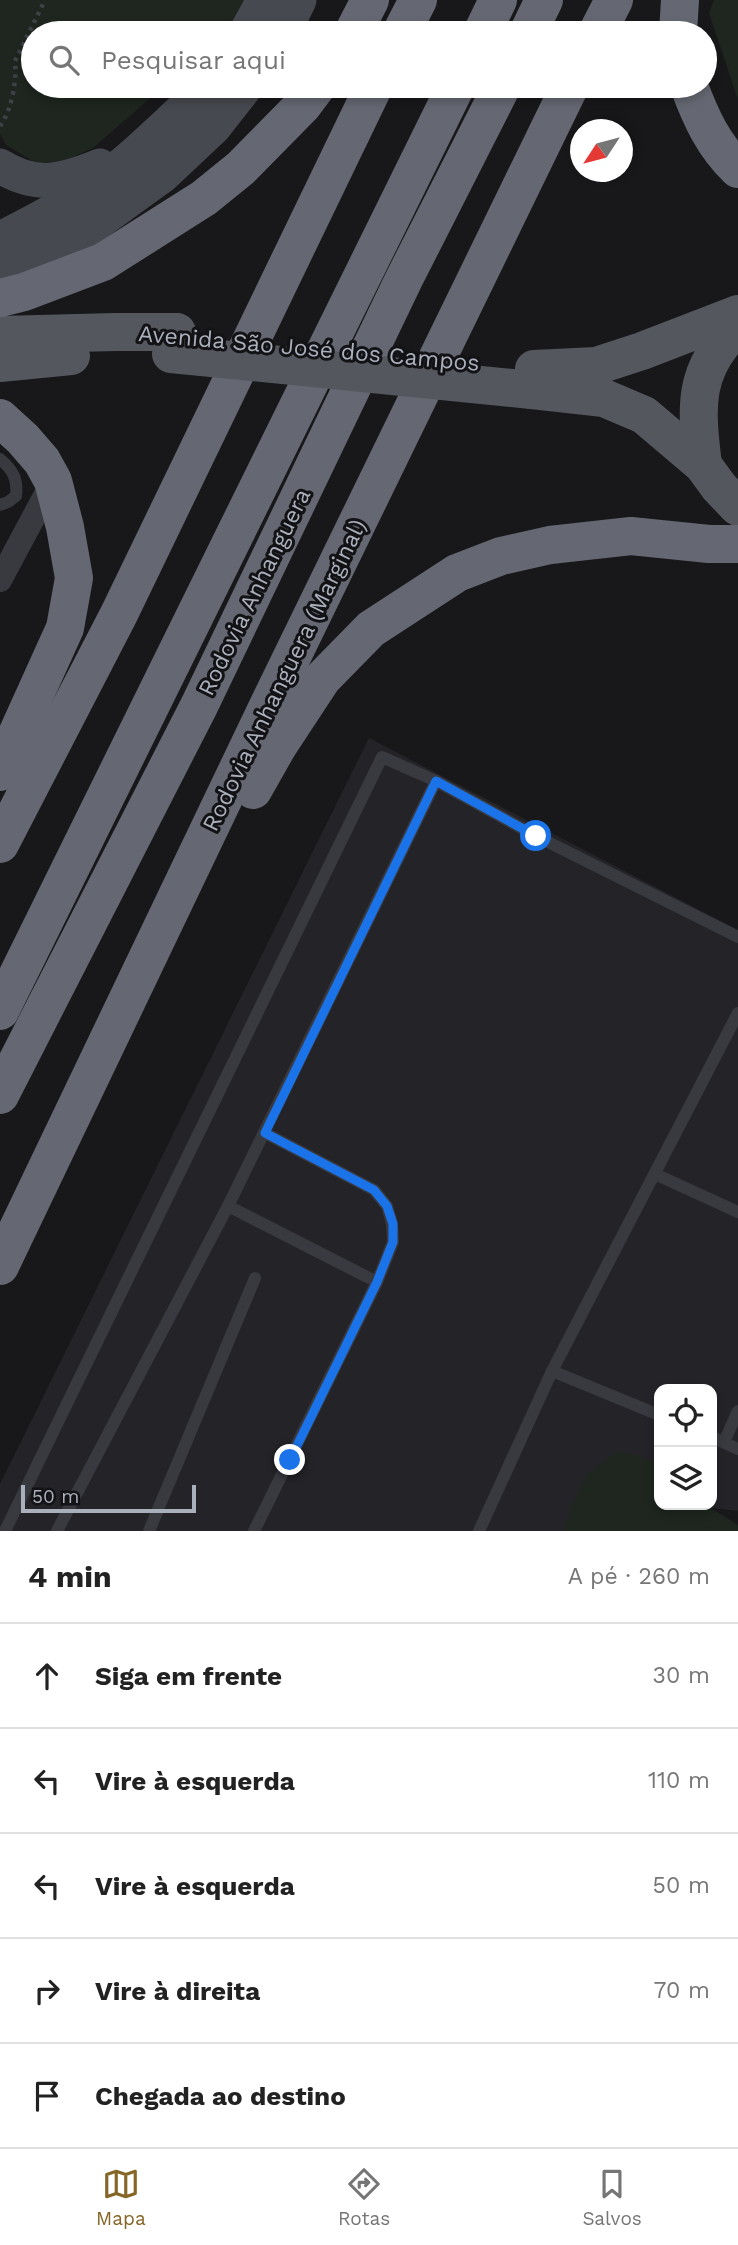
<!DOCTYPE html>
<html lang="pt">
<meta charset="utf-8">
<style>
:root{--surface:#fff;--page:#f2f2f2;--text:#222;--muted:#767676;--line:#e0e0e0;--accent:#856626}
body{margin:0;font-family:"Work Sans",sans-serif;background:var(--page);color:var(--text)}
.controls{position:absolute;right:21px;bottom:21px;display:grid;overflow:hidden;border-radius:14px;box-shadow:0 4px 10px #0003}
.controls button{width:63px;height:63px;display:grid;place-items:center;padding:0;border:0;border-bottom:2px solid var(--line);background:var(--surface);color:var(--text);font:35px sans-serif}
.compass{position:absolute;left:570px;top:119px;width:63px;height:63px;border-radius:50%;background:var(--surface);box-shadow:0 4px 10px #0003;rotate:234deg}
.scale{position:absolute;left:21px;bottom:18px;width:175px;box-sizing:border-box;padding-left:7px;border:4px solid #aaafbc;border-top:0;font-size:19px;line-height:24px;white-space:nowrap;color:#aaafbc;-webkit-text-stroke:5px #131316;paint-order:stroke}
.stop{position:absolute;width:21px;height:21px;margin:-16px;border:5px solid #1a73e8;border-radius:50%;background:#fff}
.stop.end{background:#1a73e8;border-color:#fff;box-shadow:0 2px 7px #0008}
.list{margin:0;padding:0;list-style:none}
h2{display:flex;justify-content:space-between;align-items:center;height:91px;margin:0;padding:0 28px;font-size:30px}
h2 small{font-size:23px;font-weight:400;color:var(--muted)}
.list li{display:grid;grid-template-columns:46px 1fr auto;gap:21px;align-items:center;box-sizing:border-box;height:105px;padding:0 28px;border-top:2px solid var(--line)}
.list b{display:block;font-size:26px;white-space:nowrap}
.list em{font-size:23px;font-style:normal;color:var(--muted)}
.icon{flex:none;width:38px;height:38px;fill:none;stroke:currentColor;stroke-width:2;stroke-linecap:round;stroke-linejoin:round}
.map{position:relative;flex:none;width:738px;height:1531px;overflow:hidden}
.search{position:absolute;background:var(--surface);box-shadow:0 4px 10px #0003;left:21px;right:21px;top:21px;height:77px;display:flex;align-items:center;gap:18px;box-sizing:border-box;padding:0 24px;border-radius:38px;color:var(--muted);font-size:26px}
.sheet{height:616px;background:var(--surface)}
nav{display:flex;justify-content:space-around;align-items:center;box-sizing:border-box;height:98px;border-top:2px solid var(--line);background:var(--surface);font-size:19px;color:var(--muted)}
nav a{display:grid;justify-items:center;gap:4px}
nav .on{color:var(--accent)}
.map>svg:first-child{display:block}
</style>
<div class="map">
<svg width="738" height="1531" viewBox="0 0 738 1531">
<rect width="100%" height="100%" fill="#18181b"/>
<path fill="#242428" d="M369,738L738,930V1511L688,1505H712V1389H659V1505L670,1531H0V1484Z"/>
<g fill="#1e261f">
<path d="M0,0H246L239,16L221,33H33V86H164L93,148L60,163L34,162L6,145L0,134Z"/>
<path d="M714,0H738V100L709,13Z"/>
<path d="M618,1451L653,1461L659,1465V1505H706L738,1525V1531H564L572,1506L588,1473Z"/>
</g>
<g fill="none" stroke-linecap="round" stroke-linejoin="round">
<path stroke="#3f4147" stroke-width="4.5" stroke-dasharray="3.5 5" stroke-linecap="butt" d="M0,126C12,110 17,80 15,61L45,0"/>
<g stroke="#393a40" stroke-width="12">
<path d="M0,459C13,470 18,479 16,496L8,502L0,505"/>
<path d="M655,1174L738,1212"/>
<path d="M228,1206L377,1282"/>
<path d="M552,1371L659,1415"/>
<path d="M712,1437L738,1449"/>
<path d="M724,1442L738,1411"/>
<path d="M5,1531L382,757L436,781L536,836L738,937"/>
<path d="M57,1531L228,1206L436,781"/>
<path d="M149,1531L255,1278"/>
<path d="M254,1531L377,1282L393,1242L392,1224L387,1206L374,1190L265,1133"/>
<path d="M479,1531L552,1371L738,1013"/>
</g>
<path stroke="#393a40" stroke-width="24" d="M0,580L53,481"/>
<g stroke="#474950" stroke-width="35">
<path d="M246,33L264,0"/>
<path d="M283,33L299,0"/>
<path d="M0,166C37,189 63,181 100,166"/>
<path d="M0,239C34,222 67,205 98,183C134,158 166,124 199,95L206,86"/>
<path d="M0,266L39,255L83,233L163,175L214,127L246,86"/>
</g>
<g stroke="#55575f" stroke-width="38">
<path d="M0,335L115,332H177"/>
<path d="M0,363L71,356"/>
<path d="M534,369L596,366L642,351L738,314"/>
<path d="M532,390L604,398L644,415L703,465L719,487L738,507"/>
<path d="M703,465C696,407 692,370 738,326"/>
</g>
<g stroke="#656872" stroke-width="38">
<path d="M353,33L370,0"/>
<path d="M401,33L418,0"/>
<path d="M482,33L498,0"/>
<path d="M528,33L544,0"/>
<path d="M597,33L614,0"/>
<path d="M678,33L680,0"/>
<path d="M689,86C701,118 713,145 738,169"/>
<path d="M0,298L24,292L103,262L204,198L241,168L302,106L317,86"/>
<path d="M0,418L23,439L42,461L53,481L65,527L74,578L65,628L0,772"/>
<path d="M253,790L278,746L322,679L371,629L457,573L501,556L550,545L631,536L709,544H738"/>
<path d="M0,844L119,614L374,86"/>
<path d="M0,1011L456,86"/>
<path d="M0,1095L199,706L404,279L502,86"/>
<path d="M0,1266L268,706L570,86"/>
</g>
<path stroke="#55575f" stroke-width="38" d="M171,354L532,390"/>
</g>
<g fill="none" stroke-linecap="round" stroke-linejoin="round">
<path stroke="#1a73e8" stroke-width="9" d="M290,1460L377,1282L393,1242V1224L387,1206L374,1190L265,1133L436,781L536,836"/>
</g>
<g text-anchor="middle" stroke-width="6" stroke-linejoin="round" paint-order="stroke">
<g font-size="23" fill="#aaafbc" stroke="#131316">
<text transform="translate(309 348) rotate(5)" y="8">Avenida São José dos Campos</text>
<text transform="translate(254 592) rotate(-64)" y="8">Rodovia Anhanguera</text>
<text transform="translate(284 675) rotate(-64)" y="8">Rodovia Anhanguera (Marginal)</text>
</g>
</g>
</svg>
<div class="controls">
<button><svg class="icon" aria-label="locate" viewBox="0 0 24 24"><circle cx="12" cy="12" r="6"/><path d="M12 2v4M12 18v4M2 12h4M18 12h4"/></svg></button>
<button><svg class="icon" aria-label="layers" viewBox="0 0 24 24"><path d="M12 4l9 5-9 5-9-5zM3 14l9 5 9-5"/></svg></button>
</div>
<svg class="compass" viewBox="-18 -18 36 36"><path d="M0-13l5 13h-10z" fill="#e53935"/><path d="M0 13l5-13h-10z" fill="#767676"/></svg>
<div class="scale">50 m</div>
<div class="stop" style="left:536px;top:836px"></div>
<div class="stop end" style="left:290px;top:1460px"></div>
<div class="search"><svg class="icon" aria-label="search" viewBox="0 0 24 24"><circle cx="10" cy="10" r="6"/><path d="M15 15l6 6"/></svg>Pesquisar aqui</div>
</div>
<section class="sheet">
<h2>4 min<small>A pé · 260 m</small></h2>
<ul class="list">
<li><svg class="icon" aria-label="ahead" viewBox="0 0 24 24"><path d="M12 20V5M6 11l6-6 6 6"/></svg><div><b>Siga em frente</b></div><em>30 m</em></li>
<li><svg class="icon" aria-label="left" viewBox="0 0 24 24"><path d="M17 20v-9H6M10 6l-5 5 5 5"/></svg><div><b>Vire à esquerda</b></div><em>110 m</em></li>
<li><svg class="icon" aria-label="left" viewBox="0 0 24 24"><path d="M17 20v-9H6M10 6l-5 5 5 5"/></svg><div><b>Vire à esquerda</b></div><em>50 m</em></li>
<li><svg class="icon" aria-label="right" viewBox="0 0 24 24"><path d="M7 20v-9h11M14 6l5 5-5 5"/></svg><div><b>Vire à direita</b></div><em>70 m</em></li>
<li><svg class="icon" aria-label="arrive" viewBox="0 0 24 24"><path d="M6 21V4h12l-3 4 3 4H6"/></svg><div><b>Chegada ao destino</b></div></li>
</ul>
</section>
<nav>
<a class="on"><svg class="icon" aria-label="map" viewBox="0 0 24 24"><path d="M3 6l6-2 6 2 6-2v14l-6 2-6-2-6 2zM9 4v14M15 6v14"/></svg>Mapa</a>
<a><svg class="icon" aria-label="directions" viewBox="0 0 24 24"><path d="M12 3l9 9-9 9-9-9zM9 14v-3h6M13 9l2 2-2 2"/></svg>Rotas</a>
<a><svg class="icon" aria-label="saved" viewBox="0 0 24 24"><path d="M7 4h10v16l-5-4-5 4z"/></svg>Salvos</a>
</nav>
